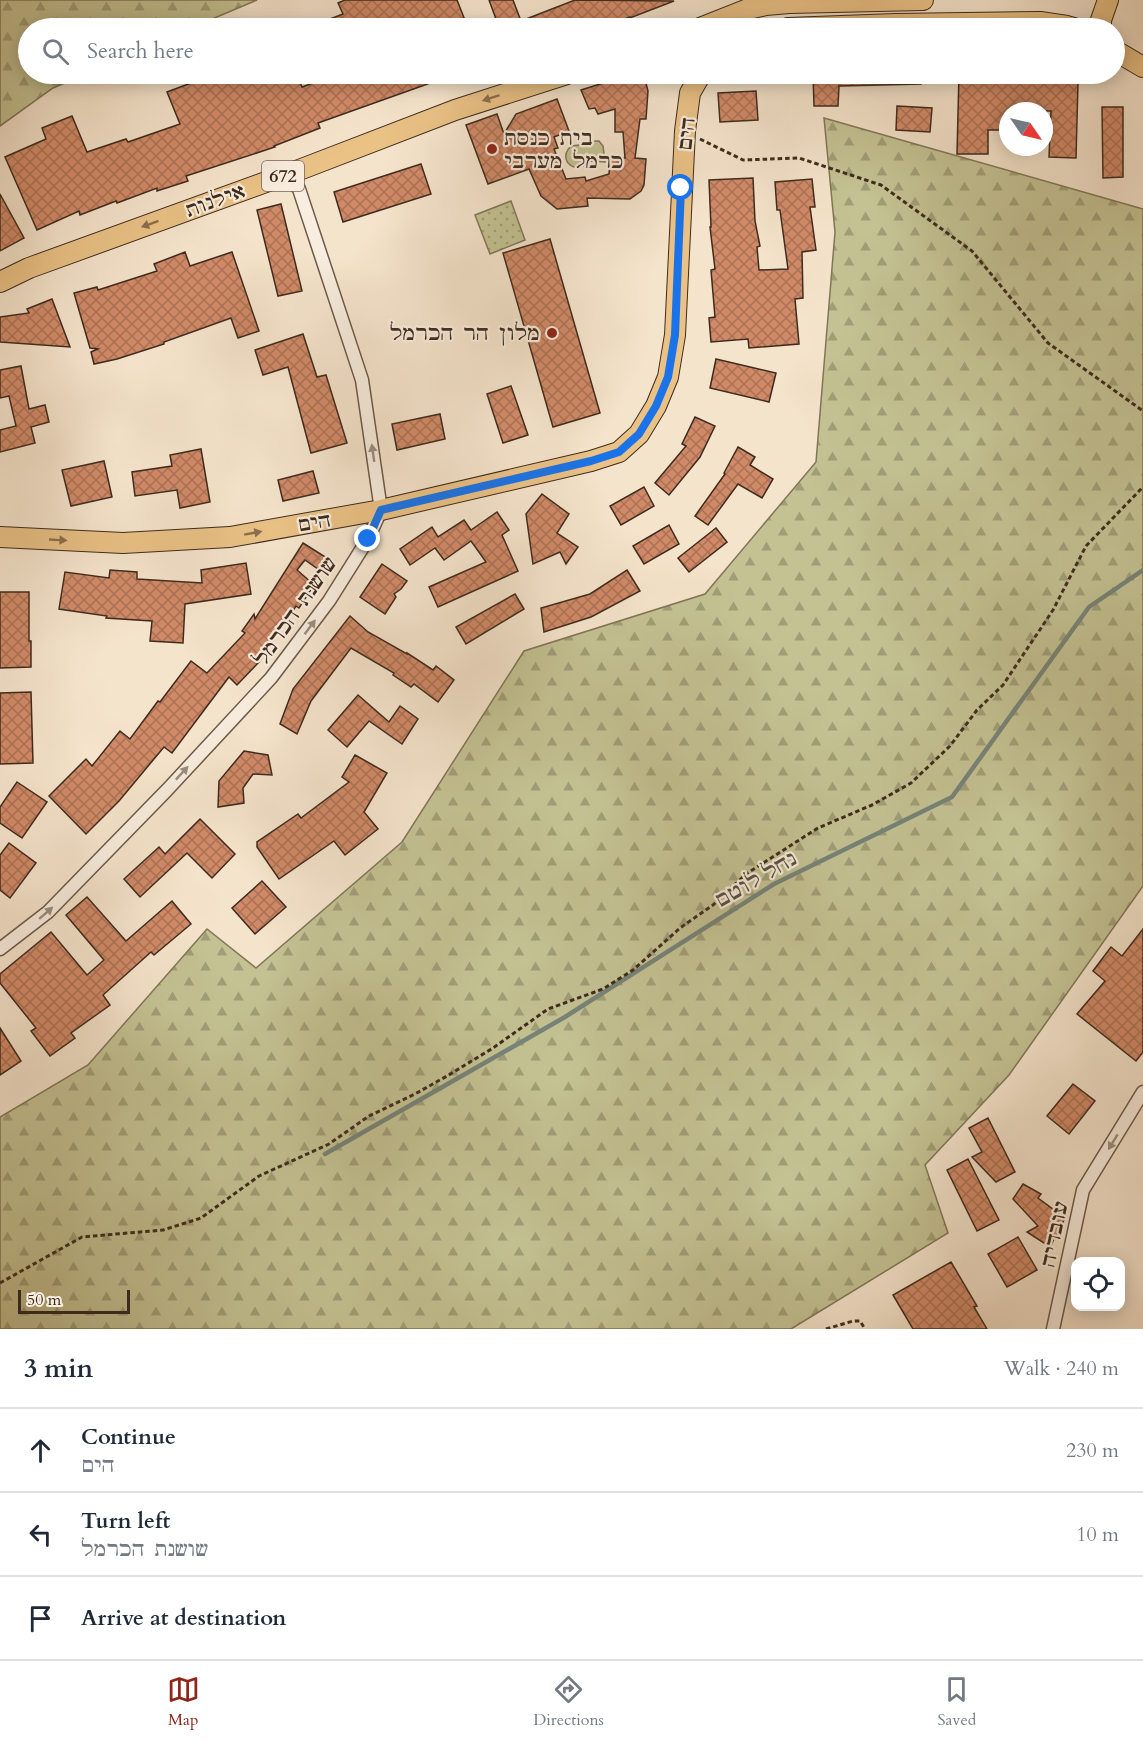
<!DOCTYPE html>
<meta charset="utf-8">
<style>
:root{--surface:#fff;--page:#f6f6f7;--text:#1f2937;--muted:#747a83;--line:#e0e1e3;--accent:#8f2418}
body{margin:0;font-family:Cardo,"Frank Ruhl Libre",serif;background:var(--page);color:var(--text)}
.controls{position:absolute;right:18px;bottom:18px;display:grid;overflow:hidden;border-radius:12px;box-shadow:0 3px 15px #0003}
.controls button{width:54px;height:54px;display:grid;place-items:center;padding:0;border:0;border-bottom:2px solid var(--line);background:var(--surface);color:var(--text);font:30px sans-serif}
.compass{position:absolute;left:999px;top:102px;width:54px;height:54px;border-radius:50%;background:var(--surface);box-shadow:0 3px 15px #0003;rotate:124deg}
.scale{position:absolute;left:18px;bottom:15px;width:112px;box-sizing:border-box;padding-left:6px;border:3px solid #3e2b1e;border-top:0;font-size:16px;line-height:21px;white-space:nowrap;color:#3e2b1e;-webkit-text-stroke:4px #f8edde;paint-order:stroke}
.stop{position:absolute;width:18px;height:18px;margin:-14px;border:4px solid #1a73e8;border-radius:50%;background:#fff}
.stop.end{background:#1a73e8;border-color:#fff;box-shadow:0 2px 6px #0008}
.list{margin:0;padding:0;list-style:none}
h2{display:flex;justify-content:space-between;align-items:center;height:78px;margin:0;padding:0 24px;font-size:26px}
h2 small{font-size:20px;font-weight:400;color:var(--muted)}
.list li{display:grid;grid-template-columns:39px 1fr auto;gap:18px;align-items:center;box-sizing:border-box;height:84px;padding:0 24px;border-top:2px solid var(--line)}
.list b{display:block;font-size:22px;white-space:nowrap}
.list p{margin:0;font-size:20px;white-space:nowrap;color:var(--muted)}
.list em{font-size:20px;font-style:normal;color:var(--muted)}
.icon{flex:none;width:33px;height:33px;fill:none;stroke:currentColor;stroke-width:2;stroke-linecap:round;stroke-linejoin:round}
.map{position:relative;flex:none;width:1143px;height:1329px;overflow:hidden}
.search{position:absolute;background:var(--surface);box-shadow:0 3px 15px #0003;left:18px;right:18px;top:18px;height:66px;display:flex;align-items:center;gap:15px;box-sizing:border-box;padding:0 21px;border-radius:33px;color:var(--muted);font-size:22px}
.sheet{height:330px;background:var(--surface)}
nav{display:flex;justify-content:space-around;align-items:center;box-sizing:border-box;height:84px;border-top:2px solid var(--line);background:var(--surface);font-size:16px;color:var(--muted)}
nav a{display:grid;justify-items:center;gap:3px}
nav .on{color:var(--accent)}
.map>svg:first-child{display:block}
</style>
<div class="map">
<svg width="1143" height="1329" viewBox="0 0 1143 1329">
<defs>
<pattern id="forest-firs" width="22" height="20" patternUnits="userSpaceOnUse" patternTransform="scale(1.5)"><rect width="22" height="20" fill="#c4c293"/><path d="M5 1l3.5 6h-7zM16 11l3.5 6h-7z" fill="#a19e77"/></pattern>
<pattern id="park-dots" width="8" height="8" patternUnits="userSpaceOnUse" patternTransform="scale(1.5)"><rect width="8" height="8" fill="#c4c293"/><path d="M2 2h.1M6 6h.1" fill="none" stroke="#a19e77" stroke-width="1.8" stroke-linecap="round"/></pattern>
<pattern id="building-cross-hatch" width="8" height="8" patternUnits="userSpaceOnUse" patternTransform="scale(1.5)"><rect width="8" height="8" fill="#d18a68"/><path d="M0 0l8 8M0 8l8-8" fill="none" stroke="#ab7155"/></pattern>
</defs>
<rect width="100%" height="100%" fill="#f5e4cc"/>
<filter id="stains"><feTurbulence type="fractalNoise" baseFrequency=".00333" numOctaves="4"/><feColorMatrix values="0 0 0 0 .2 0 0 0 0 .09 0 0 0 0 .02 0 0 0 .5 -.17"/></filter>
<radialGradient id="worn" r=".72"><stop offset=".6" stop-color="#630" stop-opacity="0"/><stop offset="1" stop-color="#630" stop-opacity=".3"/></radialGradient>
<path fill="#c4c293" stroke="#817658" stroke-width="1.5" d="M595,141H599L603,146L605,162L589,161L585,165L578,168C565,166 562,155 571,146L589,144Z"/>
<g fill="url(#forest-firs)" stroke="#817658" stroke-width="1.5">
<path d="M0,0H257L191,28H28V74H86L53,88L0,126Z"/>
<path d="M824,118L1143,209V886L1009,1075L925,1165L948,1233L791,1329H0V1117L88,1065L207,929L256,968L402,842L524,651L705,594L816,462L835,232Z"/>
</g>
<path fill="url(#park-dots)" stroke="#817658" stroke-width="1.5" d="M511,201L525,240L490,254L475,215Z"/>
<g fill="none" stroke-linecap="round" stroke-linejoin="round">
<path stroke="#768478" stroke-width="4.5" d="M325,1154L565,1017L774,884L952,797L1089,607L1143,570"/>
</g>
<g fill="url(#building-cross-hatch)" stroke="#3e2b1e" stroke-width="1.5">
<path d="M345,0H457L468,28H307L343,14L338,3Z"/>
<path d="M489,0H513L521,21L575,0L674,1L630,18V17L597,28H473V27L496,19Z"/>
<path d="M215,74H296L302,87L338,74H452L453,75L318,123L320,128L274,146L275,147L186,176L188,181L157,191V188L117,203L116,201L80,215L79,211L37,230L5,157L46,139L42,128L72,116L87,152L126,139L128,142L180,124L167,92Z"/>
<path d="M632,74L640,76L646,83L648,91L646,119H640L635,158L646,159L644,185L641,191L630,199L587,198L588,206L557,209L541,196L529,169L488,184L466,125L497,114L504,134L516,114L557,99L569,131L554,137L558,148L554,149L566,179L585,177L586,181L609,174L610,157L625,158L623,132H615V109L598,114L595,108L589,109L581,90Z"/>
<path d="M813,74H920L921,84L839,86L838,106H814Z"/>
<path d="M959,74H1034V82L1078,83L1076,158L1049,157L1051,111H1008V130H988V154H957Z"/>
<path d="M756,91L758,120L720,122L718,93Z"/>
<path d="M897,106L932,108L930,132L896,130Z"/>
<path d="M1102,107H1123V177L1103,178Z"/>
<path d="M421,164L431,194L343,222L334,192Z"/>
<path d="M753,178L755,221L760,246L757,247L759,270L788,269L780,210H777L775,182L812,179L815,207H810L816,250L802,252L803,298L795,299L799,344L749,348L748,339L711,342L709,318L715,317L711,270L715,269L710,227H711L709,180Z"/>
<path d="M0,194L24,238L0,251Z"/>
<path d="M281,204L302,291L278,296L257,210Z"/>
<path d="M550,239L600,413L553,427L503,253Z"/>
<path d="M185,252L190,266L232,252L259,331L238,338L231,318L164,342V344L117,359L94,364L91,352L98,349L90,348L74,293L97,287L98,290L157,271L154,264Z"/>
<path d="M52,299L70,347L0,342V317L29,313L27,309Z"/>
<path d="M303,334L317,377L326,375L347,443L311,453L288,367L263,375L255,350Z"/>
<path d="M716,359L776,373L769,402L710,388Z"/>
<path d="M21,366L29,409L45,405L49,422L31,427L35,443L0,452V430L16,426L9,396L0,398V370Z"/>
<path d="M511,386L528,435L503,443L487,394Z"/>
<path d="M440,414L445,439L397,450L392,424Z"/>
<path d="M695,417L715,426L700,457L669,495L655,483L686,446L682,444Z"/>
<path d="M738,447L755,457L750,465L773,479L762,498L738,484L708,525L695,516L725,474L724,473Z"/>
<path d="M201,449L210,502L180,508L177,490L135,496L132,472L172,466L170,455Z"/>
<path d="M104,461L112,497L71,506L62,470Z"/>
<path d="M313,471L319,493L283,501L278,480Z"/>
<path d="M644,487L654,506L621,525L610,506Z"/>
<path d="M542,494L569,514L557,533L578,547L566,564L560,552L533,564L526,514Z"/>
<path d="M497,512L509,530L502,535L518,571L438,607L429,587L486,562L471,541L444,560L435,548L410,565L400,549L432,527L438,537L464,520L471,530Z"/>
<path d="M669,525L679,544L644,564L633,546Z"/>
<path d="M716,528L727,542L689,572L678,558Z"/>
<path d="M303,543L330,560L322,572L305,560L297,570L314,585L299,608L296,606L259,662L237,685L229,677L172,753L164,747L119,801L86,834L49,796L86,759L92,766L120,731L130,739L158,701L160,702L191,661L207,673L245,633L242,631L254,614L255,619Z"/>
<path d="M246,563L251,594L185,604L183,643L150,641L152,621L106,618L107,616L59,609L65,572L109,578L110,570L137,572V579L202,583L201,570Z"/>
<path d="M382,564L407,581L401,589L394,594L396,597L385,614L360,597Z"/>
<path d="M627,570L640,591L591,617L544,632L541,608L590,594Z"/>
<path d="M0,592H29V641H31V667L0,668Z"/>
<path d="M515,594L524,609L466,644L456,627Z"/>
<path d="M350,616L368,632L407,654V653L433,670L436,666L454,680L438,702L414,684L411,687L393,675L394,673L351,648L311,701L297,734L280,724L293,689Z"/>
<path d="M31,692L33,763L0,764V693Z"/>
<path d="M358,695L389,722L400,706L418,719L402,744L369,721L347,747L328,730Z"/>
<path d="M244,751L268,755L272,775L253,774L243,788L244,803L218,807L219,781Z"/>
<path d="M355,755L387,773L364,812L378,829L345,855L334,841L279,879L257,847V842L298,814L301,818L349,782L342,777Z"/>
<path d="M17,782L47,802L22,838L0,823V807Z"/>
<path d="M200,819L235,854L212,878L187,853L140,897L124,879L159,847L165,854Z"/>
<path d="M9,843L36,863L10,898L0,890V855Z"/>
<path d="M262,881L286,907L255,934L232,908Z"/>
<path d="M87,897L126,941L172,901L191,924L154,955L151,952L103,995L110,1005L71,1033L75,1038L50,1056L31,1031L36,1028L0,983V974L51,932L87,975L104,960L66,915Z"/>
<path d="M1143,929V1052L1136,1061L1077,1014L1105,981L1093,971L1111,947L1122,956Z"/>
<path d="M0,1028L21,1061L0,1075Z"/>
<path d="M1073,1084L1095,1101L1069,1134L1047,1116Z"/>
<path d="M988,1118L1015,1172L996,1182L972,1157L982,1152L969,1128Z"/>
<path d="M968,1159L999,1220L977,1231L947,1170Z"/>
<path d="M1023,1184L1041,1194L1038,1198L1065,1218L1050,1247L1027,1232L1038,1226L1013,1199Z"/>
<path d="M1018,1237L1037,1270L1007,1287L988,1254Z"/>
<path d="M951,1262L977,1306L974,1307L987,1329H913L893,1295Z"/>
</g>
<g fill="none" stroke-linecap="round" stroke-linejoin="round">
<g stroke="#6c594a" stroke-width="15">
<g id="street">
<path d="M0,949L48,912L167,790L271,678L329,601L368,539L381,510L362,380L299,189L292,181L281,177"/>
<path d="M1053,1329L1083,1190L1143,1092"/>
</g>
</g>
<g stroke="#3e2b1e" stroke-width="22">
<g id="primary">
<path d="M700,28L748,9L766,5L789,3L923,0"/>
<path d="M788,28L895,24L1040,22L1067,26L1074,28"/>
<path d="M1101,28V20L1108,0"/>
<path d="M1114,50L1143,67"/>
<path d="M0,282L29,268L299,170L455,110L567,74"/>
<path d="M0,537L123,543L230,537L381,510L591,461L619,452L639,434L656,406L668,377L675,335L685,131L690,93L701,74"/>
</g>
</g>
<g stroke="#3e2b1e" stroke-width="3" stroke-dasharray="4.5 3" stroke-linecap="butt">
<path d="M700,139L743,160L799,158L881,185L972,251L1048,343L1143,411"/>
<path d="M0,1283L82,1237L163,1230L201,1218L259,1176L329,1144L369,1116L415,1094L447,1076L493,1048L548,1009L603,989L633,970L680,928L713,905L746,874L818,828L872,805L911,783L950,746L977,710L1003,685L1053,610L1086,546L1143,487"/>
<path d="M826,1329L853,1321H860L865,1329"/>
</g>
<use href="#street" stroke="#f8edde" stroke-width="12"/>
<use href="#primary" stroke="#eac286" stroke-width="20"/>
</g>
<defs><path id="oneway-solid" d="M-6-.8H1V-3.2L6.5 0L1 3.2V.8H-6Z" transform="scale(1.5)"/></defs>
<g fill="#8b6f4d">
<use href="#oneway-solid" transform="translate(491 98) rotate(162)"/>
<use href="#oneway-solid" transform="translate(150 224) rotate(160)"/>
<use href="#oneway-solid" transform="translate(253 533) rotate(-10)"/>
<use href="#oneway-solid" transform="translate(58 540) rotate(3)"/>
</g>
<g fill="#9b8c7e">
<use href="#oneway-solid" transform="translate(373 453) rotate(-98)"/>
<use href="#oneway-solid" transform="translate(310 627) rotate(-53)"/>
<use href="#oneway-solid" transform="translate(182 773) rotate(-47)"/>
<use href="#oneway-solid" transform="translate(46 913) rotate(-41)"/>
<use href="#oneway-solid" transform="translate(1113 1142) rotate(121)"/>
</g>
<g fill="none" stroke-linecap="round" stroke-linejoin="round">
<path stroke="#1a73e8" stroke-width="8" d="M368,539L381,510L591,461L619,452L639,434L656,406L668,377L675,335L681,188"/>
</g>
<g fill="#8f2418" stroke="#f8edde" stroke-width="2">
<circle cx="492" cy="149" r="6"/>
<circle cx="552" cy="333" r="6"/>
</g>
<g text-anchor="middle" stroke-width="4.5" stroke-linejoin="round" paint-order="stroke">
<rect fill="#f8edde" stroke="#766558" stroke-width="1.5" x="262" y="161" width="42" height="30" rx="4.5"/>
<g font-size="18" font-weight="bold" fill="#3e2b1e">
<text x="283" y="182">672</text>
</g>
<g font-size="20" fill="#3e2b1e" stroke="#f8edde">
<text transform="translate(686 134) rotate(-84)" y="7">הים</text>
<text transform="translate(215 200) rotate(-20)" y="7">אילנות</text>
<text transform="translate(314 522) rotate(-10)" y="7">הים</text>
<text transform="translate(295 611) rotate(-55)" y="7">שושנת הכרמל</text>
<text transform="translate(1054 1234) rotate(-78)" y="7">עובדיה</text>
</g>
<g font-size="20" fill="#3e2b1e" stroke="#f8edde" text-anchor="start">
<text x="504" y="145">בית כנסת<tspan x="504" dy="23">כרמל מערבי</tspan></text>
<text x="540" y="340" text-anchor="end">מלון הר הכרמל</text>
</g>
<g font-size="21" font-style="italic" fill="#565044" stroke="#f8edde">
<text transform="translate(756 879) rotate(-30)" y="7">נחל לוטם</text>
</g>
</g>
<rect width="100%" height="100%" filter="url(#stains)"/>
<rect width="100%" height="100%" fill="url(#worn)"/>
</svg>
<div class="controls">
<button><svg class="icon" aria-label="locate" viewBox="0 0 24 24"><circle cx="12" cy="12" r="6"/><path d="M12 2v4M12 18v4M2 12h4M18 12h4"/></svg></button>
</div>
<svg class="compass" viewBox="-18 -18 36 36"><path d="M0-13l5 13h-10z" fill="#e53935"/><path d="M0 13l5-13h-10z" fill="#747a83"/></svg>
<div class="scale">50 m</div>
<div class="stop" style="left:681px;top:188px"></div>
<div class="stop end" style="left:368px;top:539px"></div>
<div class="search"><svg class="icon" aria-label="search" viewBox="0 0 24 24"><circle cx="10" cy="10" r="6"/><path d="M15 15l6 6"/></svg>Search here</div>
</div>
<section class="sheet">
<h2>3 min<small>Walk · 240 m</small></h2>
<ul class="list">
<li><svg class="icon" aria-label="ahead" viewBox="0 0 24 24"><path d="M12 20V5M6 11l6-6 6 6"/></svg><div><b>Continue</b><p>הים</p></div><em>230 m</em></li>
<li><svg class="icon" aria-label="left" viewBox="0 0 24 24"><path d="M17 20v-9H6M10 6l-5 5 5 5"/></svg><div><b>Turn left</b><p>שושנת הכרמל</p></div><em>10 m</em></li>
<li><svg class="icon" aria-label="arrive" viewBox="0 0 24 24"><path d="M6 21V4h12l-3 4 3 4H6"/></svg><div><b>Arrive at destination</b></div></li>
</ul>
</section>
<nav>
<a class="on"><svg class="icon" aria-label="map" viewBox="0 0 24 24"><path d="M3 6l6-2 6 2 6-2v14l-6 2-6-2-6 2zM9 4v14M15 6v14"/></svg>Map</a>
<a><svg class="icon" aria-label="directions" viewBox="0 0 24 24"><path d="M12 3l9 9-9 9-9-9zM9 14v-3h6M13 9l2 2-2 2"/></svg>Directions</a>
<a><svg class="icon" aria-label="saved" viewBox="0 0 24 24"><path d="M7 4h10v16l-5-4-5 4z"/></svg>Saved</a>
</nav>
